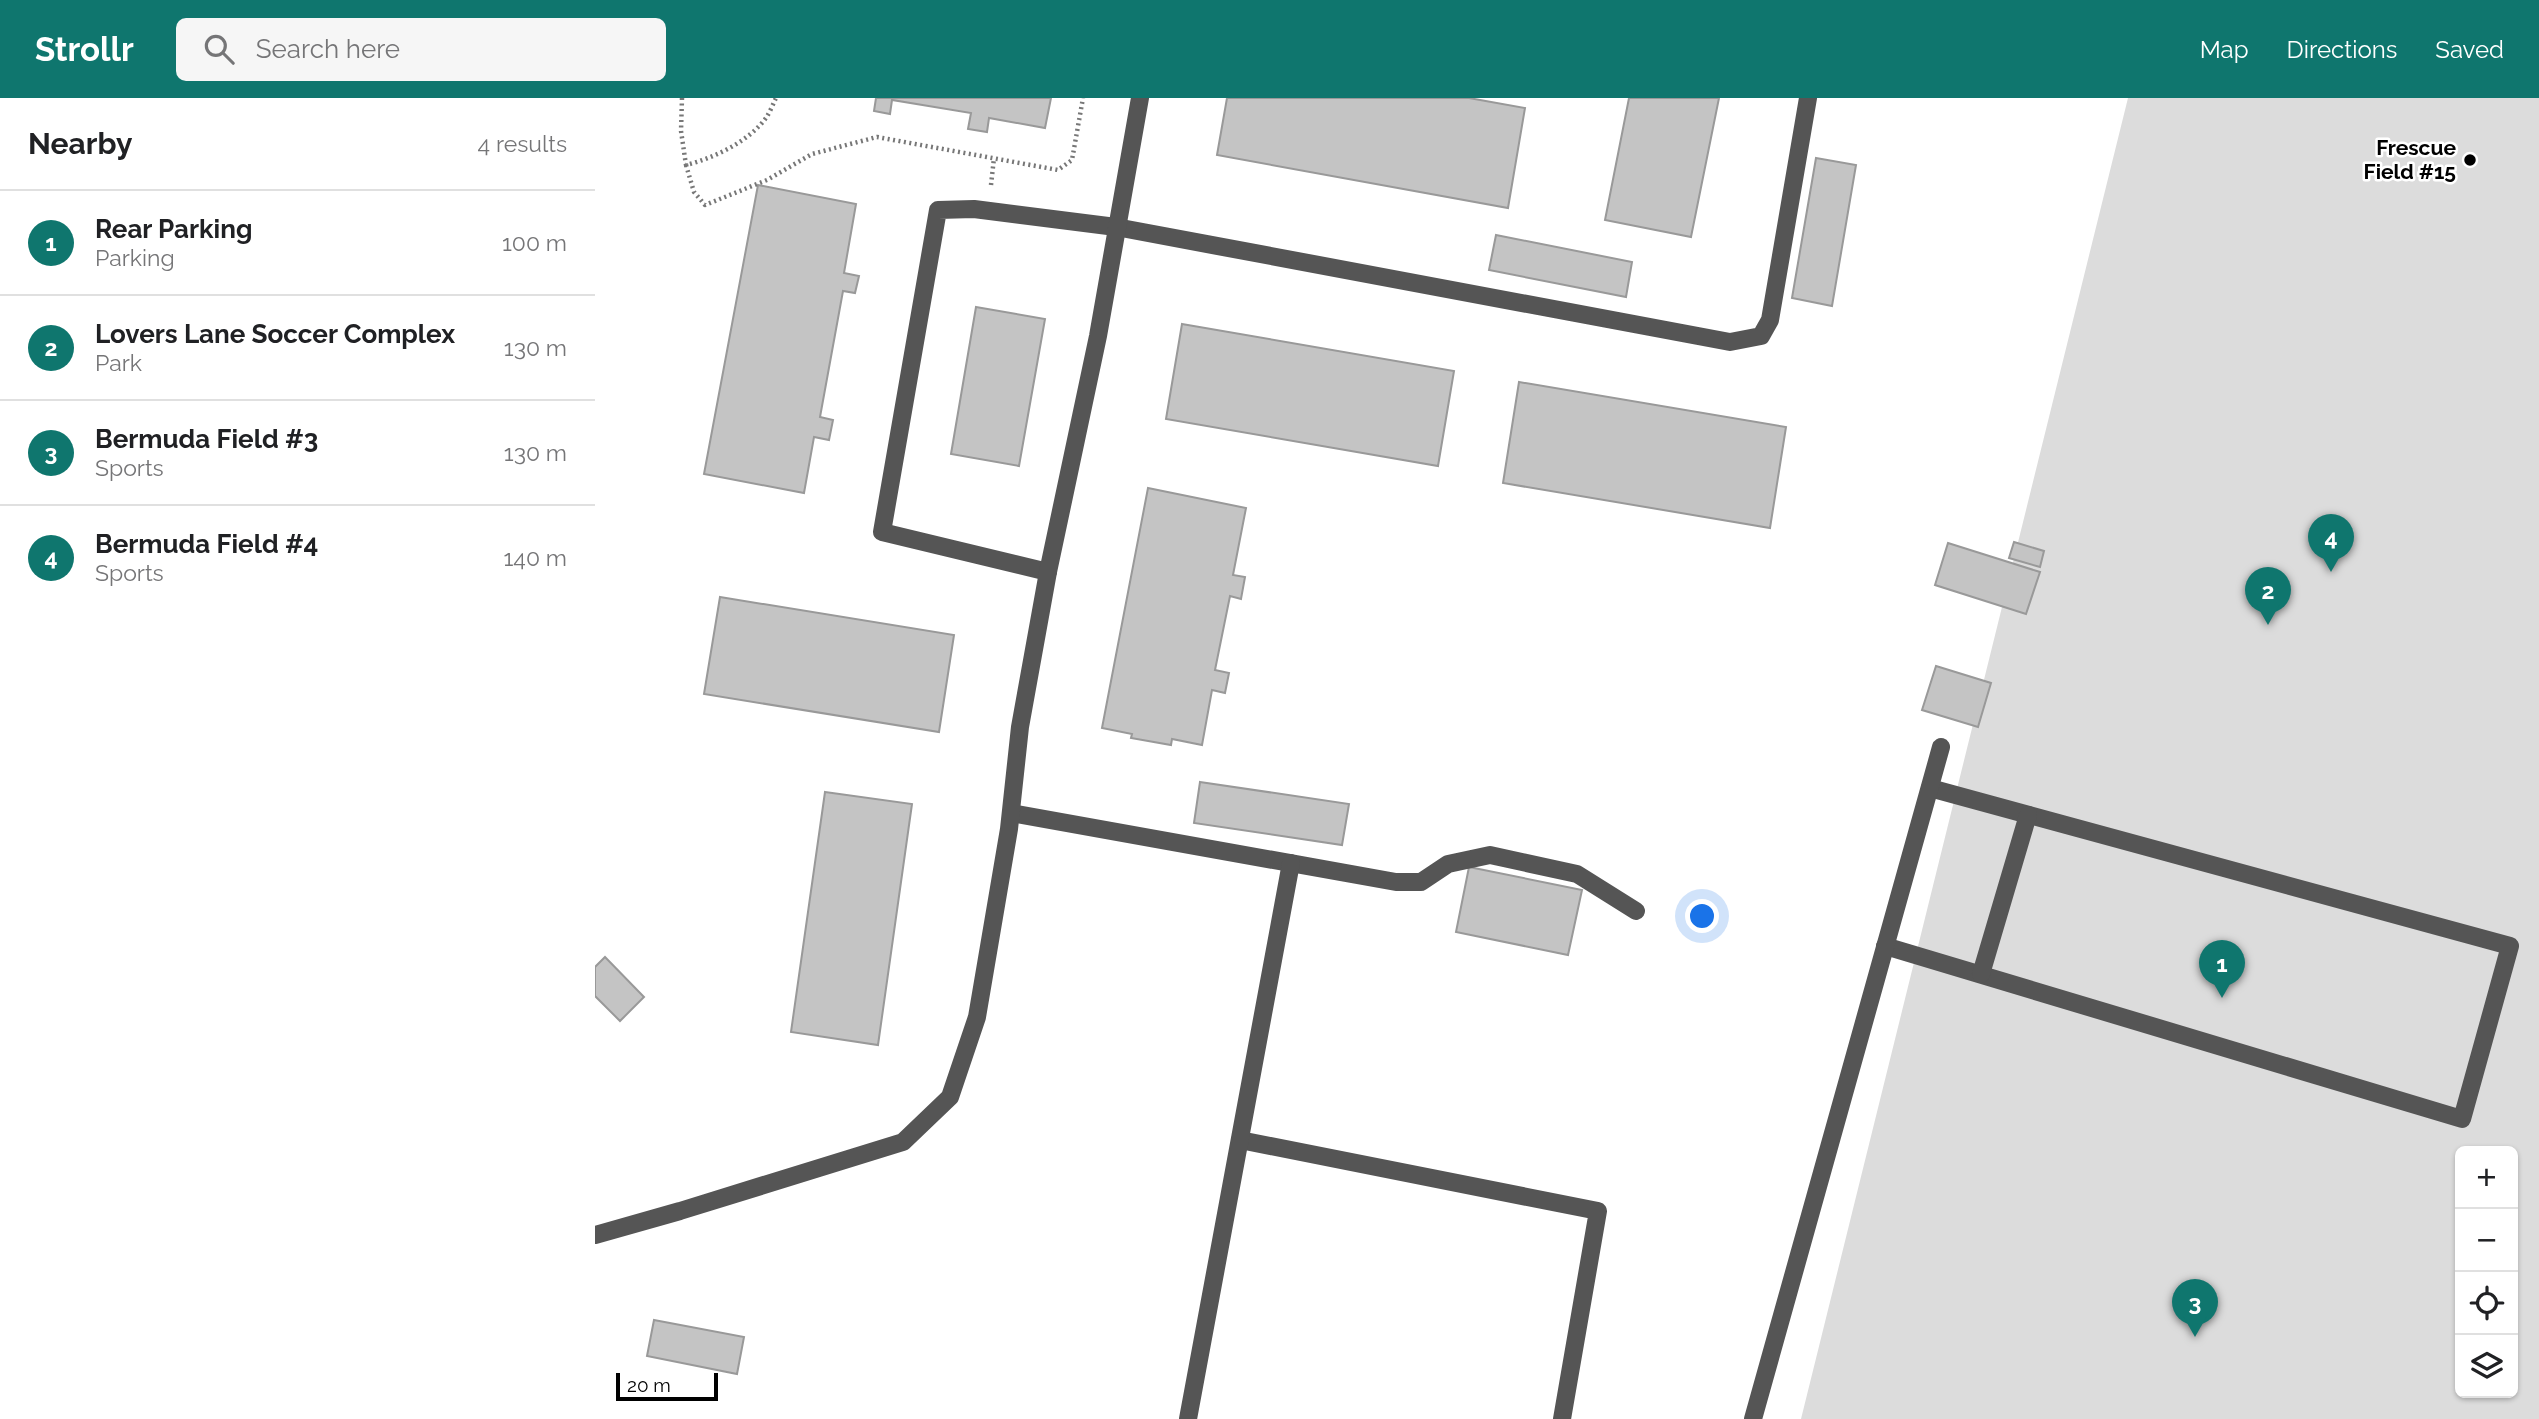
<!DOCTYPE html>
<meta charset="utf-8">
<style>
:root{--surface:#fff;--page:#f6f6f6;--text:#202124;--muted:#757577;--line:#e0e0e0;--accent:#0f766e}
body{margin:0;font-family:Raleway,sans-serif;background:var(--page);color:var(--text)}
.controls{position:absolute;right:21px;bottom:21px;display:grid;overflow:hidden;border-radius:10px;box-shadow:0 2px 5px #0004}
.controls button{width:63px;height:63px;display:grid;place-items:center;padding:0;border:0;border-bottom:2px solid var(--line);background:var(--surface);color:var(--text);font:35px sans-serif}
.scale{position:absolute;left:21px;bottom:18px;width:102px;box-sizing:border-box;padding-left:7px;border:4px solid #000;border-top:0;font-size:19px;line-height:24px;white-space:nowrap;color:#000;-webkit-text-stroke:5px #fff;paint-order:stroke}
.you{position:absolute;left:1108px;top:819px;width:24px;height:24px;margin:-18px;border:5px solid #fff;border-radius:50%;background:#1a73e8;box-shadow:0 0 0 10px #1a73e833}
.badge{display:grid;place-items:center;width:46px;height:46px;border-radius:50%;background:var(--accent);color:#fff;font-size:23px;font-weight:700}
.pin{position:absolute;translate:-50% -58px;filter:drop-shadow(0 2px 4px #0008)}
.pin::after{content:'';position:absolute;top:37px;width:24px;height:21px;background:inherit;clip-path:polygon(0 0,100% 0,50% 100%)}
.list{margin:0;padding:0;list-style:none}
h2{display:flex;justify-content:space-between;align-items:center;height:91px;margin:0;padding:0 28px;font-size:30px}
h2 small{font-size:23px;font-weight:400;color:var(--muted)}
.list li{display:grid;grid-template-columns:46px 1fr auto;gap:21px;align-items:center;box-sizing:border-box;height:105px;padding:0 28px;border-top:2px solid var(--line)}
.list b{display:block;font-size:26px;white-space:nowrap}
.list p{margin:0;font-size:23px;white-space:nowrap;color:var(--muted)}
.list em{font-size:23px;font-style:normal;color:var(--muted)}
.icon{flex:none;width:38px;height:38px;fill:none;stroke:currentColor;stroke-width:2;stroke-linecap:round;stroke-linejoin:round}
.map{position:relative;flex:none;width:1944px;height:1321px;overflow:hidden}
header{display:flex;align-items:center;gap:42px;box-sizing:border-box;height:98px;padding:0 35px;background:var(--accent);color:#fff}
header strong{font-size:33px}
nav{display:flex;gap:38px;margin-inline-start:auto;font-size:24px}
.search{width:490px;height:63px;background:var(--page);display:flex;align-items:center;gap:18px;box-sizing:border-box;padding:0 24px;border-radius:10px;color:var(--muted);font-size:26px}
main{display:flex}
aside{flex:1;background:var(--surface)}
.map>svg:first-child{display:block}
</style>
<header>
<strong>Strollr</strong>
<div class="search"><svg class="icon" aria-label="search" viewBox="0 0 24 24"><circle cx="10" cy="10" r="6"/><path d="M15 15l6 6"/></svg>Search here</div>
<nav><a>Map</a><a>Directions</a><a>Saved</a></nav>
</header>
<main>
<aside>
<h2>Nearby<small>4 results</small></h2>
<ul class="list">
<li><span class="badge">1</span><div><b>Rear Parking</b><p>Parking</p></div><em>100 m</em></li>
<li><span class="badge">2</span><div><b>Lovers Lane Soccer Complex</b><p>Park</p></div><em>130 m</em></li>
<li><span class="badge">3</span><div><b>Bermuda Field #3</b><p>Sports</p></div><em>130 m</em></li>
<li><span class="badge">4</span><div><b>Bermuda Field #4</b><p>Sports</p></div><em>140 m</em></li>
</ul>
</aside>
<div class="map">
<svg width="1944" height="1321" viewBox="0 0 1944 1321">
<rect width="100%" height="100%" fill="#fff"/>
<path fill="#dcdcdc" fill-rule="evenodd" d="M1533,0H1944V1321H1206ZM1865,1053H1918V1295H1865Z"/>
<g fill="#c4c4c4" stroke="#999" stroke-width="2">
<path d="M281,0H456L450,30L394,20L392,34L373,31L376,15L297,2L295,16L279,13Z"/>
<path d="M632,0H874L930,10L913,110L622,57Z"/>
<path d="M1034,0H1124L1096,139L1010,122Z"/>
<path d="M1221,60L1261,67L1237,208L1197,200Z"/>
<path d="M163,87L261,106L249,175L264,178L260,195L248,193L225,319L238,322L234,342L219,339L209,395L109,376Z"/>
<path d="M901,137L1037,164L1031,199L894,172Z"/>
<path d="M381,209L450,221L424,368L356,356Z"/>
<path d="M587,226L859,273L843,368L571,321Z"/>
<path d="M924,284L1191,329L1175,430L908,385Z"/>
<path d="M553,390L651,410L638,477L650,479L646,501L635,498L620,572L634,575L630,595L617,592L607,647L577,641L576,647L536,640L537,636L507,630Z"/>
<path d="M1419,444L1449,453L1445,469L1414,460Z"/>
<path d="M1353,445L1445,474L1431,516L1340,487Z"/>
<path d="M125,499L359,537L344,634L109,596Z"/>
<path d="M1341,568L1396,585L1383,629L1327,612Z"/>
<path d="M605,684L754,706L747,747L599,725Z"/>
<path d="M230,694L317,706L283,947L196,934Z"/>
<path d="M874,769L987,792L973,857L861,834Z"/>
<path d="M10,859L49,899L25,923L0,898V869Z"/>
<path d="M59,1222L149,1239L142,1276L52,1258Z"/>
</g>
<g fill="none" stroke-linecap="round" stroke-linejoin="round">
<g stroke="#777" stroke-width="4.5" stroke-dasharray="2 3.5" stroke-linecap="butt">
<path d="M87,0L86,33L91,67C119,60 153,44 171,20C175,14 178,6 181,0"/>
<path d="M91,67L99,94L110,107L172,82L217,56L282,39L463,72L477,62L488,0"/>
<path d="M396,87L399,60"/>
</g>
<g stroke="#555" stroke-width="18">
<path d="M453,474L287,434L343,112L379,111L521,129L1135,244L1166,238L1175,222L1213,0"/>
<path d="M416,715L801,784H826L853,766L895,757L982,776L1041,813"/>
<path d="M1290,848L1867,1021L1915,848L1335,690"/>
<path d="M1386,876L1433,717"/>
<path d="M645,1042L1003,1113L967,1321"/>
<path d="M0,1137L85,1113L308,1044L355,999L382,919L414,731L425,629L453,474L503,238L545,0"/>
<path d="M593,1321L696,765"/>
<path d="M1158,1321L1346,649"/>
</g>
</g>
<circle fill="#000" stroke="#fff" stroke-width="2.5" cx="1875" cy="62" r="7"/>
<g text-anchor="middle" stroke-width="5" stroke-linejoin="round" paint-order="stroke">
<g font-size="21" font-weight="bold" fill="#000" stroke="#fff" text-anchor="end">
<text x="1861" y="57">Frescue<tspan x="1861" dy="24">Field #15</tspan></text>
</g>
</g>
</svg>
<div class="controls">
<button>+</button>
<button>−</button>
<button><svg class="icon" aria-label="locate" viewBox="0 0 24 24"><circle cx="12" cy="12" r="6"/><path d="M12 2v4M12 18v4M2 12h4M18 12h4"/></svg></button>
<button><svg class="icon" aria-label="layers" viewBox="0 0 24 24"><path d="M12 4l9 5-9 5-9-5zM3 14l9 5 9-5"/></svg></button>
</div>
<div class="scale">20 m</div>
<div class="you"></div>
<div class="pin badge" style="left:1627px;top:900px">1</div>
<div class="pin badge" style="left:1673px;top:527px">2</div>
<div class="pin badge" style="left:1600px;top:1239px">3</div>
<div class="pin badge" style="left:1736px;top:474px">4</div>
</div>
</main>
